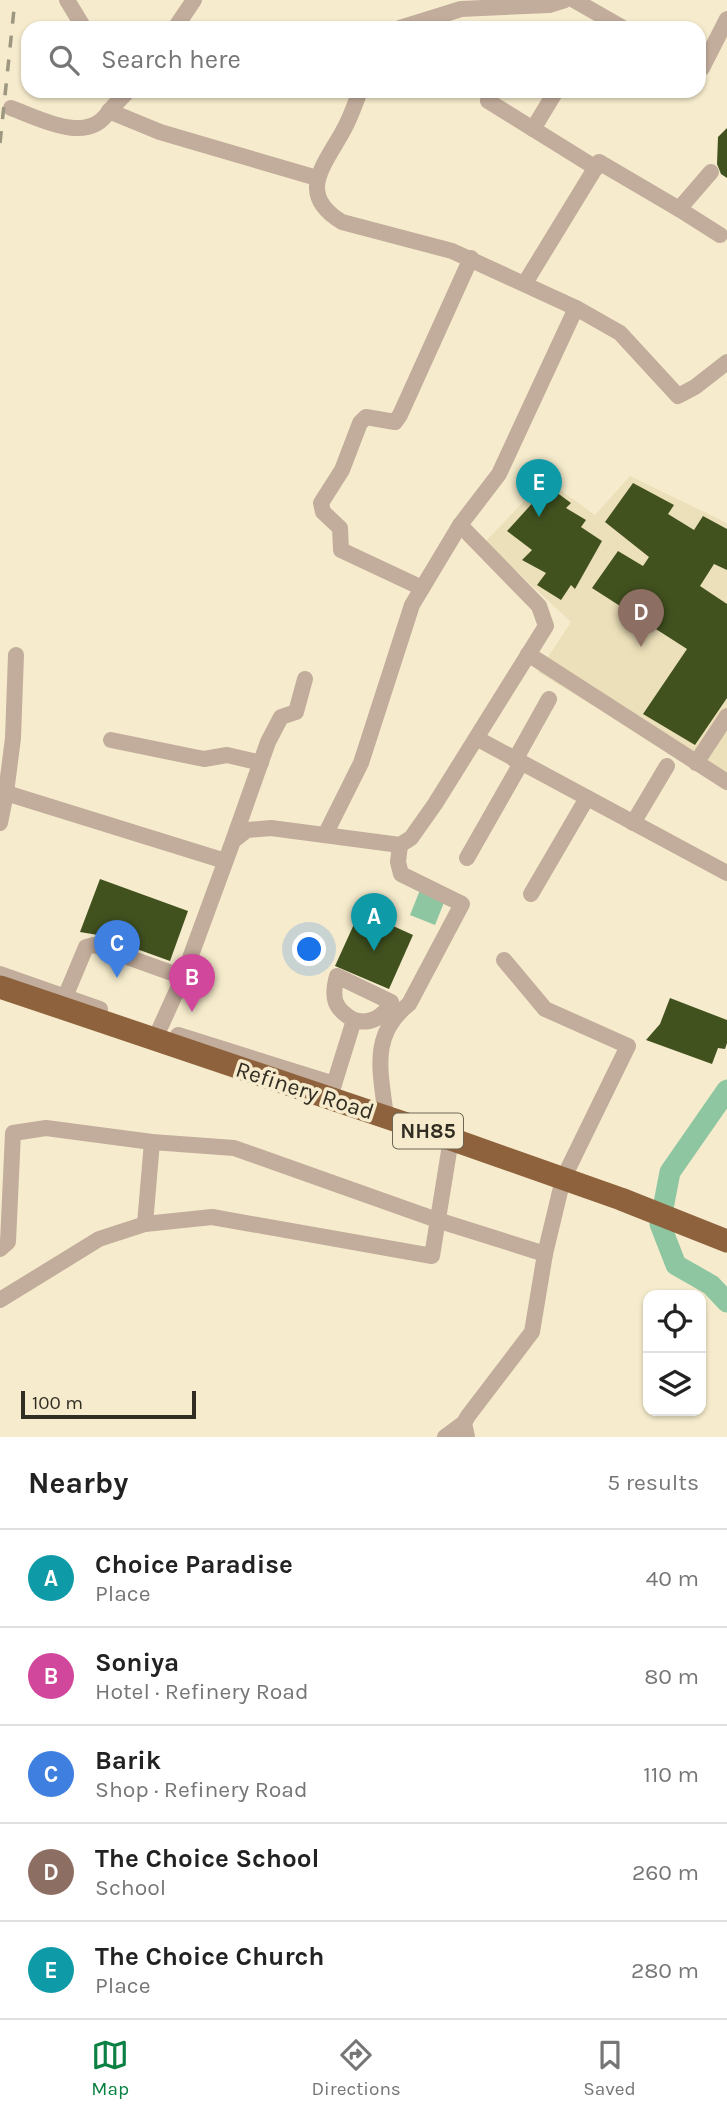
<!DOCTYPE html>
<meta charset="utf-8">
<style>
:root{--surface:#fff;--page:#f6f6f6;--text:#222;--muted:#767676;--line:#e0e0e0;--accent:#0b8043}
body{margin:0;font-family:Karla,sans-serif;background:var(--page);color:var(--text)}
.controls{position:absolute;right:21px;bottom:21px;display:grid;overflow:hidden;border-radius:14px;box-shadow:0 2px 5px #0004}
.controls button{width:63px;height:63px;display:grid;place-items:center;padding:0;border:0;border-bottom:2px solid var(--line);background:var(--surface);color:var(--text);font:35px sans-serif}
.scale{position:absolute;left:21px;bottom:18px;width:175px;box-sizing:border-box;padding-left:7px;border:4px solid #312d22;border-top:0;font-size:19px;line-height:24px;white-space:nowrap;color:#312d22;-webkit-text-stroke:5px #f6eccd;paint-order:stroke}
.you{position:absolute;left:310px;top:950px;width:24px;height:24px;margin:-18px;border:5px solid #fff;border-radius:50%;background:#1a73e8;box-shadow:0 0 0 10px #1a73e833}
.badge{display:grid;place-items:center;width:46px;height:46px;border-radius:50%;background:var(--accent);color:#fff;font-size:23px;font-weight:700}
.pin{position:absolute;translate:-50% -58px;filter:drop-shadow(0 2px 4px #0008)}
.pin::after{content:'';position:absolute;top:37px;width:24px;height:21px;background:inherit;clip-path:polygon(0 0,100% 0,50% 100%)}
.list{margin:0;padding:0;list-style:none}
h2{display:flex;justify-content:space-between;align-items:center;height:91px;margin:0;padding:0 28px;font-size:30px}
h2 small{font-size:23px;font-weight:400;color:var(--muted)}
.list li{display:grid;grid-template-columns:46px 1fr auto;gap:21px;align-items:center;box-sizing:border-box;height:98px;padding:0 28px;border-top:2px solid var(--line)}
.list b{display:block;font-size:26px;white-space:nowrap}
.list p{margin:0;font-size:23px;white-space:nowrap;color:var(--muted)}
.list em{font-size:23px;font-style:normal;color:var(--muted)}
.icon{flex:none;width:38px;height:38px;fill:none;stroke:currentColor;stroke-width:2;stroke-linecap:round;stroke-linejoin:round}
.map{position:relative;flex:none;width:727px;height:1437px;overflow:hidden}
.search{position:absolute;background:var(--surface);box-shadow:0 2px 5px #0004;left:21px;right:21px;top:21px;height:77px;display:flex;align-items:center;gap:18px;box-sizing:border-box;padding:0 24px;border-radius:21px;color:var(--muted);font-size:26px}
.sheet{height:581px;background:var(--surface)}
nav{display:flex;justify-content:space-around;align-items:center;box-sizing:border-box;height:98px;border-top:2px solid var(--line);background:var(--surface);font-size:19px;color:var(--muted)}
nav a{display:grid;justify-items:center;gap:4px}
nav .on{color:var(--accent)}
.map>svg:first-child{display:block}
</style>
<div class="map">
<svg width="727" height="1437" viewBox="0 0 727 1437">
<rect width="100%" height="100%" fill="#f6eccd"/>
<path fill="#ece0ba" d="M630,476L727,523V788L538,672L571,622L485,542L545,479L595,515Z"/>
<path fill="#8ec6a2" d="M420,890L445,900L435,925L410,915Z"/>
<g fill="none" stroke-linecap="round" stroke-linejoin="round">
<path stroke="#8ec6a2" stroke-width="21" d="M727,1090L670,1172L660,1224L676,1265L711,1285L727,1302"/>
</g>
<g fill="#42521f">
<path d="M727,128V178L721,174L717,164L718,137Z"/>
<path d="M633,483L674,505L668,514L694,530L703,516L727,529V570L714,564L700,586L727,604V698L695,745L643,714L687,649L592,588L618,551L643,566L649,557L605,522Z"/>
<path d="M548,486L571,503L566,508L586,520L581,527L602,541L575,589L571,585L561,600L537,585L546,573L522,560L532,550L507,531Z"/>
<path d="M100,879L188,911L170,961L98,935L80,932Z"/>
<path d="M360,911L413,935L389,989L335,966Z"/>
<path d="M670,998L727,1020V1043L725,1049L718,1048L712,1064L646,1040L660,1024Z"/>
</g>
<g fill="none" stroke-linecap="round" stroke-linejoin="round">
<g stroke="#c2ac9b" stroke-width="16">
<path d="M67,0L84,28"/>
<path d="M574,0L623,28"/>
<path d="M175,28L194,0"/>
<path d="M400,28L461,9L549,5L565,0"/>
<path d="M699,67L702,68L727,19"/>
<path d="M488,101L596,168"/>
<path d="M11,108C39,118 88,146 109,111L160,132L317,178"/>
<path d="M109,111L128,91"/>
<path d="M533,129L556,91"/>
<path d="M679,209L720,235"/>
<path d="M525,283L599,162L679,209L711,172"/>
<path d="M576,308L620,333L678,396L695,387L727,362"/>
<path d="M422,588L341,550L340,528L323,512L321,503L342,470L360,423L366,417L395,422L400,415L471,258"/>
<path d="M528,654L727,782"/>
<path d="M16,655L13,738L6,793L225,861"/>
<path d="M478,739L727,873"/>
<path d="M111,740L204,759L227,755L261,763"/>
<path d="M515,760L549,699"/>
<path d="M696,763L727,716"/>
<path d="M0,823L6,793"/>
<path d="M633,823L667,766"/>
<path d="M325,835L361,763L412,605L460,525L499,474L576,308L452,251L342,222C296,194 324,166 343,131C350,119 355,104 360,91"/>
<path d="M233,841L268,742L281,717L296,712L305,679"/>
<path d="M467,858L521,763"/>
<path d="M531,894L587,798"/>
<path d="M0,974L100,1009"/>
<path d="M65,997L86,947L94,945L183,977"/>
<path d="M159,1030L183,977L233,841L247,830L271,828L400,845L411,838L435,804L546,626L539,606L460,525"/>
<path d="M178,1035L334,1084"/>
<path d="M331,1094L354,1020C334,1009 331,998 337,976L391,1002C384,1017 370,1025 354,1020"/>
<path d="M386,1117C381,1073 369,1035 409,1004L462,904L401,874L398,862L400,845"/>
<path d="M145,1224L152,1142"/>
<path d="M0,1249L8,1242L13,1133L46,1128L152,1142L234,1148L437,1220L545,1254"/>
<path d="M0,1300L99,1239L145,1224L212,1217L432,1256L451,1139"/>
<path d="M445,1437L464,1423"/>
<path d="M467,1437L464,1423L468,1416L532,1332L545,1254L563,1179L628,1046L545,1009L504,960"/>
</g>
<path stroke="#8e623c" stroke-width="23" d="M0,987L451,1139L621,1199L727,1241"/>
<path stroke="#9d9680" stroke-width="3.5" stroke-dasharray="12 12" stroke-linecap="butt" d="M0,143L15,0"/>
</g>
<g text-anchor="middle" stroke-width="7" stroke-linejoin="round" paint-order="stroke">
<rect fill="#f6eccd" stroke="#6c6655" stroke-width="2" x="393" y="1113.5" width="70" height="35" rx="5"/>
<g font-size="21" font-weight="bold" fill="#312d22">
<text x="428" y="1138">NH85</text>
</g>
<g font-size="23" fill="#312d22" stroke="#f6eccd">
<text transform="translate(305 1090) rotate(18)" y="8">Refinery Road</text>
</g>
</g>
</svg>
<div class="controls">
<button><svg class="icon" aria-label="locate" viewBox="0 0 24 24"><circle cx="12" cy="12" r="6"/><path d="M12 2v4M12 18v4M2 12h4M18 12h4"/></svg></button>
<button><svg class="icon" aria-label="layers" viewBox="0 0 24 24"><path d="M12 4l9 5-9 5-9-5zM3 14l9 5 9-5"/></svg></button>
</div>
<div class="scale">100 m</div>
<div class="you"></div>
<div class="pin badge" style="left:374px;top:951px;background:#0f9aa8">A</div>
<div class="pin badge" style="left:192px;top:1012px;background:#d1479c">B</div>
<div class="pin badge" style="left:117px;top:978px;background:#3f7fe0">C</div>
<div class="pin badge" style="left:641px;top:647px;background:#8d6e63">D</div>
<div class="pin badge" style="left:539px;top:517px;background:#0f9aa8">E</div>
<div class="search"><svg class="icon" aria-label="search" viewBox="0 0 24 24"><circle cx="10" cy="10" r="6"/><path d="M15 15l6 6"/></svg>Search here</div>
</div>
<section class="sheet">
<h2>Nearby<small>5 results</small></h2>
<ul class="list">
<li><span class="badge" style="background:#0f9aa8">A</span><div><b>Choice Paradise</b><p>Place</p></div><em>40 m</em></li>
<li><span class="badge" style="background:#d1479c">B</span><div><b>Soniya</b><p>Hotel · Refinery Road</p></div><em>80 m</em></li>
<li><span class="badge" style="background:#3f7fe0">C</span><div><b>Barik</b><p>Shop · Refinery Road</p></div><em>110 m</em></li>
<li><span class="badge" style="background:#8d6e63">D</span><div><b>The Choice School</b><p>School</p></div><em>260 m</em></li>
<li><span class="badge" style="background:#0f9aa8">E</span><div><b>The Choice Church</b><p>Place</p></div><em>280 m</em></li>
</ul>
</section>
<nav>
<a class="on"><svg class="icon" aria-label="map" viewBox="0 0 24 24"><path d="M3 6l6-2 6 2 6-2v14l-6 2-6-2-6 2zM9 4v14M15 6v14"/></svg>Map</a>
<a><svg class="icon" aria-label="directions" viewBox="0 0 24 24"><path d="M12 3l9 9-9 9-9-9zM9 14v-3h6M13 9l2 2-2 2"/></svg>Directions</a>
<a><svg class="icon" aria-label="saved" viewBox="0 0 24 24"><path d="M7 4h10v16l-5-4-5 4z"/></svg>Saved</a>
</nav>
